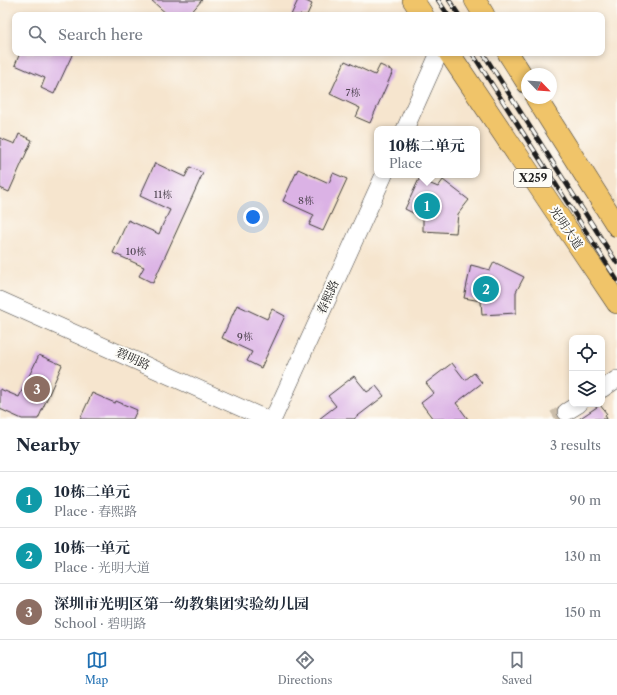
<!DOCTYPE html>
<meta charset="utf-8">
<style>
:root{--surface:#fff;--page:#f6f6f7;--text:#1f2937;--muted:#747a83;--line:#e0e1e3;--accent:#1f6fb2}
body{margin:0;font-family:"Libre Caslon Text","Noto Serif SC",serif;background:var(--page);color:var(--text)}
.controls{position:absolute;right:12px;bottom:12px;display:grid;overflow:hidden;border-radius:8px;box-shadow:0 2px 6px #0003}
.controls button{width:36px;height:36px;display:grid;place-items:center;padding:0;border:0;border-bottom:1px solid var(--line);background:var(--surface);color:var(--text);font:20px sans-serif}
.compass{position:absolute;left:521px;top:68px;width:36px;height:36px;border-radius:50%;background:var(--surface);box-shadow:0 2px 6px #0003;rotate:115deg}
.you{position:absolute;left:253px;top:217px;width:14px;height:14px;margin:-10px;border:3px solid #fff;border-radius:50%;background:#1a73e8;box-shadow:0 0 0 6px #1a73e833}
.badge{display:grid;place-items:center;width:26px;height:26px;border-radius:50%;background:var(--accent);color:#fff;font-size:13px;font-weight:700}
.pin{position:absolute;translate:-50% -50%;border:2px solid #fff;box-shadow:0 1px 4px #0006}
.popup{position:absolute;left:374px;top:126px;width:106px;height:52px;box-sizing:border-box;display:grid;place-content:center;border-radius:8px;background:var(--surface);filter:drop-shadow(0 1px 3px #0005);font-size:13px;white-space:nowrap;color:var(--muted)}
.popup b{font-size:15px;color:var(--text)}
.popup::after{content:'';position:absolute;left:50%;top:100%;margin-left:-8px;border:8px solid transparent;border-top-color:var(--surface)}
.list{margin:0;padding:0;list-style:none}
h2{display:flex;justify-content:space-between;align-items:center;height:52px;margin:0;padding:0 16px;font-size:17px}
h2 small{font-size:13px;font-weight:400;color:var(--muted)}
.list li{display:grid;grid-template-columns:26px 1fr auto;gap:12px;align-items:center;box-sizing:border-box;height:56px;padding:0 16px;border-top:1px solid var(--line)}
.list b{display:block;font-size:15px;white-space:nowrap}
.list p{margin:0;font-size:13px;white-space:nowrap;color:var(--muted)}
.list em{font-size:13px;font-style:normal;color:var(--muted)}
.icon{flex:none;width:22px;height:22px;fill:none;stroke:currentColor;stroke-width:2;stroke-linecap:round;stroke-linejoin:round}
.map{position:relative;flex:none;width:617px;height:419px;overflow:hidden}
.search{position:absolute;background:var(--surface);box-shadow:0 2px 6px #0003;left:12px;right:12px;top:12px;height:44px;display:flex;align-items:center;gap:10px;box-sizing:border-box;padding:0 14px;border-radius:8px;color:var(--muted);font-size:15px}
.sheet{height:220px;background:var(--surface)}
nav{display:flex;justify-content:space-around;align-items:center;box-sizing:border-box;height:56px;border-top:1px solid var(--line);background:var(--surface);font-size:11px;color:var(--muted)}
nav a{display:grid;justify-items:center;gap:2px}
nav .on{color:var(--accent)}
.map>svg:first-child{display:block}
</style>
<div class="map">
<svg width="617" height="419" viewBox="0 0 617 419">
<rect width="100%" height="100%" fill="#fdfcf7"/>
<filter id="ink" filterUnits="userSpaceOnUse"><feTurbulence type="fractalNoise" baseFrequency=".025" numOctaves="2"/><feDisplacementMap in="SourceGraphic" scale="8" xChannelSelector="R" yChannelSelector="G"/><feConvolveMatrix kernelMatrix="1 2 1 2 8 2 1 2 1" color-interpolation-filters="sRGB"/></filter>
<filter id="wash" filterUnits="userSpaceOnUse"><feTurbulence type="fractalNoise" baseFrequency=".012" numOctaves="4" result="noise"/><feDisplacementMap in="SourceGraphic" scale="16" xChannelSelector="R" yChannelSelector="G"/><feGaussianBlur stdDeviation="0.9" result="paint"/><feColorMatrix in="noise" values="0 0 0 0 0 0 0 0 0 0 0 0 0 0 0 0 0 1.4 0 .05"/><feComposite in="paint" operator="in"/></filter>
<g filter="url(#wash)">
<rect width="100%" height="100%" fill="#f6e5ce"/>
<g id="blocks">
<g fill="#dbb2e5">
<path d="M151,0H202L189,15H168Z"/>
<path d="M298,0H304L312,4L307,15H291Z"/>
<path d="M20,53H73L54,94L41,88L45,78L15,65Z"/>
<path d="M345,61L375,75L380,65L393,71L370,123L356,117L360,108L330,94Z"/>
<path d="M19,134L32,140L9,192L0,188V138L15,144Z"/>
<path d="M155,163L185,177L190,167L203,173L153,283L139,276L144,267L113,253L128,220L159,234L163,224L170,210L140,196Z"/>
<path d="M298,169L329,183L333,173L347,179L323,231L309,225L314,215L283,201Z"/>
<path d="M419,179L438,187L443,180L469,200L458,214L456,233L423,231V218L405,209Z"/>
<path d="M494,262L524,277L516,292V313L482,315L481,301L464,298L471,265L490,270Z"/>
<path d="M237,305L267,319L272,309L285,316L261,368L247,361L252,352L222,338Z"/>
<path d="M39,355L62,365L38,419H22L0,409V389L19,397Z"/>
<path d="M452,363L465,380L474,373L482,383L456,403L468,419H433L421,403L434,393L426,383Z"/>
<path d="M354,376L367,392L376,386L384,396L354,419H319L336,406L328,396Z"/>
<path d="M92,393L115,403L116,401L137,410L133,419H80Z"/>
<path d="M600,405L607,414L605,415L607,419H579Z"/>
</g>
</g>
</g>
<g filter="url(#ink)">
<use href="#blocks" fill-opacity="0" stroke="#3d3a37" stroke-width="1"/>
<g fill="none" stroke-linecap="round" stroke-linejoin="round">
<path stroke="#cabdaa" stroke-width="17" stroke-dasharray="17 8" stroke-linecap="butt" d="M555,419L566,412"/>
<g stroke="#3d3a37" stroke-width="18">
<g id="minor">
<path d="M405,129L439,53"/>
<path d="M0,300L266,419"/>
<path d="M602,389L617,379"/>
<path d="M566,412L579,404"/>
<path d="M273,419L384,175"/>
</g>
</g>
<g stroke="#3d3a37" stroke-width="22">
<g id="major">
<path d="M413,0L423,15"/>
<path d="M475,0L484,15"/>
<path d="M449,53L617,303"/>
<path d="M508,53L527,83"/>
<path d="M536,98L617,226"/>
</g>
</g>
<use href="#minor" stroke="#fff" stroke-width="17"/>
<use href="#major" stroke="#f0c469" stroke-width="21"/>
<g stroke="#1c1c1c" stroke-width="4.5">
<g id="rail">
<path d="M438,0L448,15"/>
<path d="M449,0L459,15"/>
<path d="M472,53L617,280"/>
<path d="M483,53L617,263"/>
</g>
</g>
<use href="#rail" stroke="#fdfcf7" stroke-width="3" stroke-dasharray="9" stroke-linecap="butt"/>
</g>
</g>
<g text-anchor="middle" stroke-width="4" stroke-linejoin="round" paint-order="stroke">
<g font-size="10" fill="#4c424e">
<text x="353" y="96">7栋</text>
<text x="163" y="198">11栋</text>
<text x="306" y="204">8栋</text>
<text x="136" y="255">10栋</text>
<text x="245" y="340">9栋</text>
</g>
<rect fill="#fdfcf7" stroke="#605f5e" stroke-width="1" x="514" y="169" width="38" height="18" rx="3"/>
<g font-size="11" font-weight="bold" fill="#1c1c1c">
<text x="533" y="182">X259</text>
</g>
<g font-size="12" fill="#1c1c1c" stroke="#fdfcf7">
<text transform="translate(566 228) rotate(56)" y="4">光明大道</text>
<text transform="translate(328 297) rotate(-66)" y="4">春熙路</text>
<text transform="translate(133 359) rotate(24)" y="4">碧明路</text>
</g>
</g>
</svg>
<div class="controls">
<button><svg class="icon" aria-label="locate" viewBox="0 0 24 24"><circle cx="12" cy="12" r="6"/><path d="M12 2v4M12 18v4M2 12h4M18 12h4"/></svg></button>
<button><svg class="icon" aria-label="layers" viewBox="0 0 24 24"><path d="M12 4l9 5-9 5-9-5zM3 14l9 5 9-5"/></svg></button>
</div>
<svg class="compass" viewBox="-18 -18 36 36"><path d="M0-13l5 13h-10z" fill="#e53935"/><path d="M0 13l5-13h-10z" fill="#747a83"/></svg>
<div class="you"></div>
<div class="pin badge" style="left:427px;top:206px;background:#0f9aa8">1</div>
<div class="popup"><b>10栋二单元</b>Place</div>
<div class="pin badge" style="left:486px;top:289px;background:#0f9aa8">2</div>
<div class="pin badge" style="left:37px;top:389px;background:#8d6e63">3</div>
<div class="search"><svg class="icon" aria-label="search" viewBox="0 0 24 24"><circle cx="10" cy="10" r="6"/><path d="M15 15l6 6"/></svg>Search here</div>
</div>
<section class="sheet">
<h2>Nearby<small>3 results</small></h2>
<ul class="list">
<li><span class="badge" style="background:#0f9aa8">1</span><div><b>10栋二单元</b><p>Place · 春熙路</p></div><em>90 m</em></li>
<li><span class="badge" style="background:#0f9aa8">2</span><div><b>10栋一单元</b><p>Place · 光明大道</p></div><em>130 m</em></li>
<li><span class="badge" style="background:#8d6e63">3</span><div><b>深圳市光明区第一幼教集团实验幼儿园</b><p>School · 碧明路</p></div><em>150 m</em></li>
</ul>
</section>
<nav>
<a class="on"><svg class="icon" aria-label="map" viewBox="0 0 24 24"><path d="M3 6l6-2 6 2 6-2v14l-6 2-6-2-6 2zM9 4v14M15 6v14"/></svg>Map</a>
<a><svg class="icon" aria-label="directions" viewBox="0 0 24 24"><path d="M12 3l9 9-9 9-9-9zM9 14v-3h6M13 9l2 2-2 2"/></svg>Directions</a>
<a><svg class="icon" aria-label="saved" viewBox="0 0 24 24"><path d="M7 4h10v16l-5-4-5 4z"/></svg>Saved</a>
</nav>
